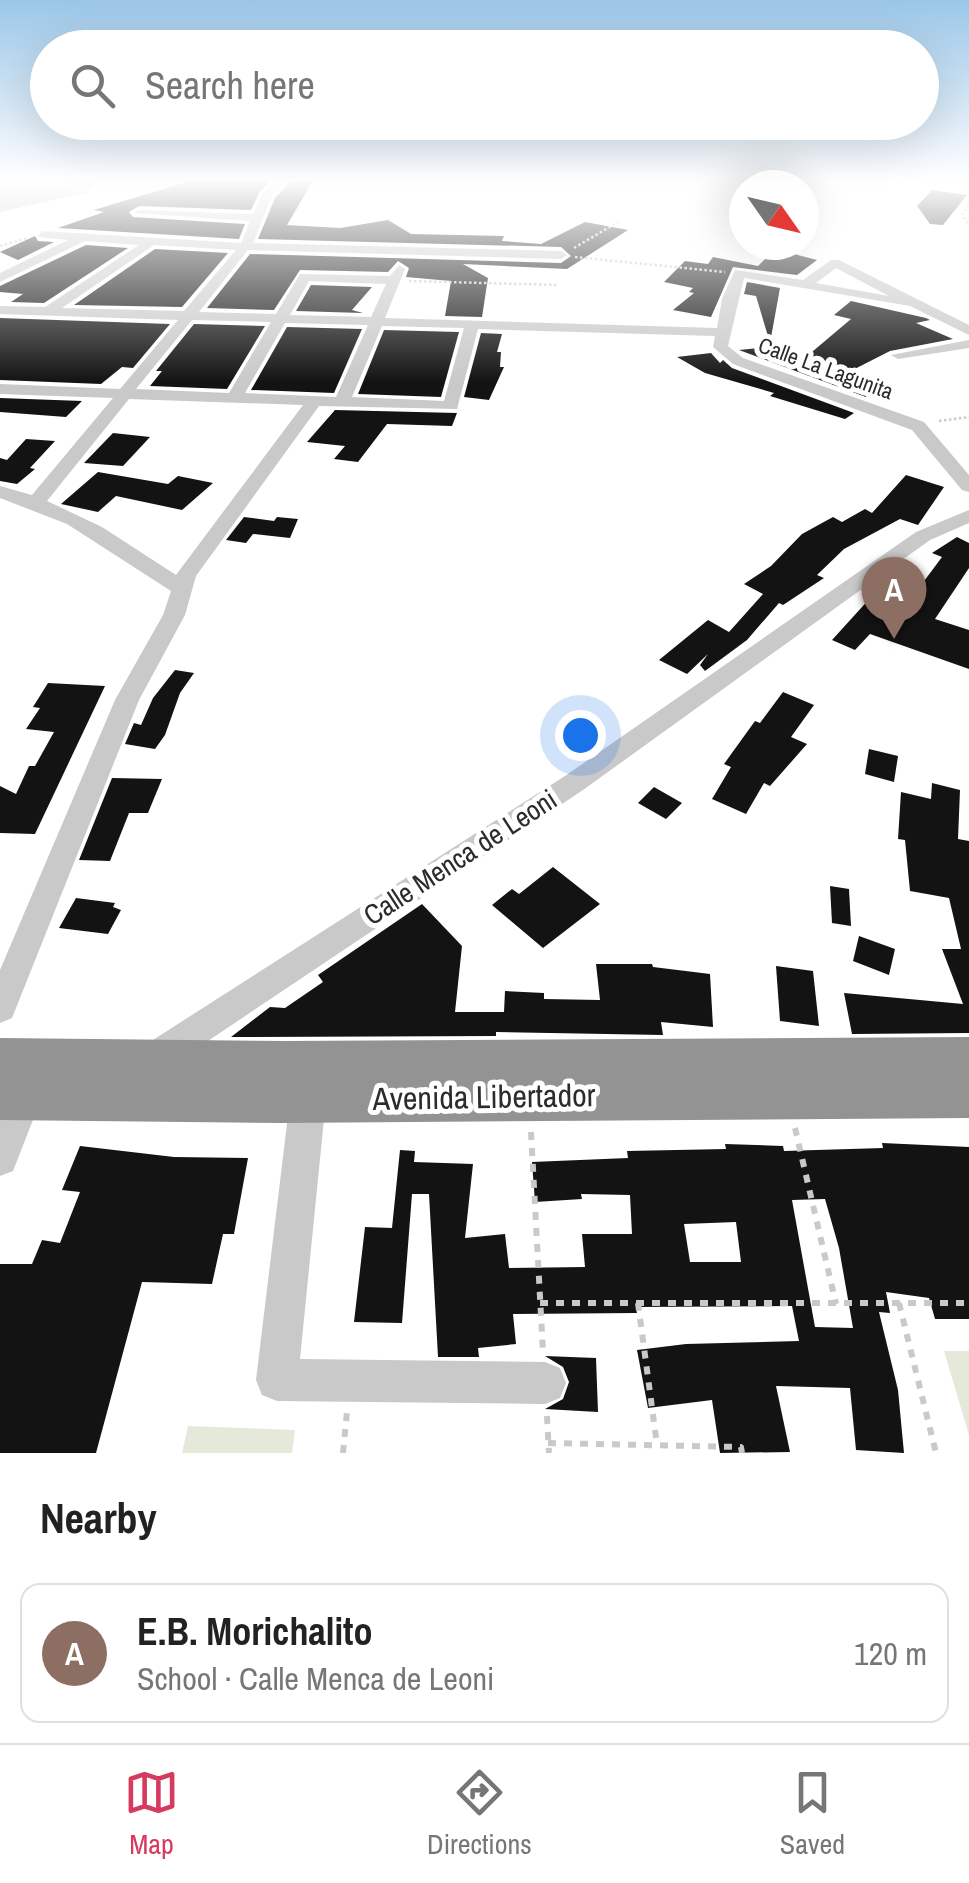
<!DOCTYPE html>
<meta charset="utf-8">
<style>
:root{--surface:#fff;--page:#f2f2f2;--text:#222;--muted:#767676;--line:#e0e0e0;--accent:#d73a5f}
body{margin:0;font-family:"Archivo Narrow",sans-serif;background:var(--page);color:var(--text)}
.compass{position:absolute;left:729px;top:170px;width:90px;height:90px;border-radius:50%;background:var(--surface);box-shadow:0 10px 40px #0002;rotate:124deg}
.you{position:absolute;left:580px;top:735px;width:35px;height:35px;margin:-25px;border:8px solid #fff;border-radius:50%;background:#1a73e8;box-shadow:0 0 0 15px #1a73e833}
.badge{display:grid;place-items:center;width:65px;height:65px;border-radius:50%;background:var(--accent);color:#fff;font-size:32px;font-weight:700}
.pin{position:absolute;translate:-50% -82px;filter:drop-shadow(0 2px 5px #0008)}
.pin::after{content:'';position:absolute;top:52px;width:35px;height:30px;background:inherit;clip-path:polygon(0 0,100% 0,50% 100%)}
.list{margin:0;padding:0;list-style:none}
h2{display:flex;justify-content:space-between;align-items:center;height:130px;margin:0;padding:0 40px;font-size:42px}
h2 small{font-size:32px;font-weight:400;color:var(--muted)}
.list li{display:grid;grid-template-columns:65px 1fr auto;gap:30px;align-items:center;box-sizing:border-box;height:140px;margin:0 20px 20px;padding:0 20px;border:2px solid var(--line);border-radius:20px}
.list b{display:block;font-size:38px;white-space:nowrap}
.list p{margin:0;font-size:32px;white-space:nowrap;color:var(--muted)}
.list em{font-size:32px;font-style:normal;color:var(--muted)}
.icon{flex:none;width:55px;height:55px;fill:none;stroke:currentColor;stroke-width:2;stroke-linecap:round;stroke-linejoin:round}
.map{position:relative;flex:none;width:969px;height:1453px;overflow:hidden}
.search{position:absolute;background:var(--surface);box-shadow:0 10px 40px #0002;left:30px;right:30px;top:30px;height:110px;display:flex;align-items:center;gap:25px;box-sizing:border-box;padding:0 35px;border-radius:55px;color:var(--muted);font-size:38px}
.sheet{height:290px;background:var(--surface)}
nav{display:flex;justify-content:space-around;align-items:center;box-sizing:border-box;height:140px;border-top:2px solid var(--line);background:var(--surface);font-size:28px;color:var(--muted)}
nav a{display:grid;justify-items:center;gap:5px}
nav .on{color:var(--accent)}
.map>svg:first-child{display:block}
</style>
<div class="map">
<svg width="969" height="1453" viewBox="0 0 969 1453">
<rect width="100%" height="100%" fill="#fff"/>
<g fill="#e4e9da">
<path d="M944,1351H969V1435Z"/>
<path d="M188,1426L295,1430L292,1453H182Z"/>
</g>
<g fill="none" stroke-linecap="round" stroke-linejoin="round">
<path fill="#c0c0c0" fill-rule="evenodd" d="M0,179H98L89,192L0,212Z"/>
</g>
<g fill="#131313" fill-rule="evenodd">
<path d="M196,179H273L260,191L251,210L139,206L129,212L133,217L245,224L239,239L58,228L104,212L94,210Z"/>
<path d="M293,179H314L287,225L340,228L388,220L411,234L504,236L502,241L541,244L585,222L628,230L567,269L463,264L488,278L482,317L445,316L451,281L406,277L409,268L398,261L388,272L300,270L274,310L207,308L250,254L561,263L571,256L561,247L258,239L275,198Z"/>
<path d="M932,190L967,195L943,225L930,224L917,206Z"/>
<path d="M35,236L38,241L54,242L18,260L0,252Z"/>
<path d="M86,245L128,248L44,303L11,302L23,294L0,292V286Z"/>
<path d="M155,249L228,253L182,307L74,305Z"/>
<path d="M775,249L817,260L797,275L733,267L711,317L673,310L694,293L689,292L693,288L664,282L685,261L708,264L713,257L758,266Z"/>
<path d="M747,282L780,288L770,343L756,296L744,294Z"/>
<path d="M311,285L372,287L352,310L363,313L296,311Z"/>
<path d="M851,301L926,318L930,320L916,323L953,339L890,351L837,378L873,387L866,397L739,350L768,347L806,357L851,319L834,315Z"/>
<path d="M0,318L170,324L133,368L122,367L101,384L0,380Z"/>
<path d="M194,324L265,326L227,389L150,386L162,371H156Z"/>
<path d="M287,327L362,329L334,393L251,390Z"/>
<path d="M384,330L459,332L441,397L358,394Z"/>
<path d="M481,333L502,334L497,352H501L500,367H504L489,400L464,397Z"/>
<path d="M711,353L720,363L723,360L732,368L854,413L845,419L770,396L774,393L705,373L677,357Z"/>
<path d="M0,398L82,401L66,417L0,412Z"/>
<path d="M335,410L457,413L452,426L387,424L358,462L334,459L345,446L307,442Z"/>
<path d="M113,433L150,437L123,466L84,463Z"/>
<path d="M26,439L55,441L30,468L35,469L17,484L0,481V458L7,460Z"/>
<path d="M98,472L168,484L178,476L213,483L182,510L116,496L98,512L61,504Z"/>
<path d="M906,475L944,487L918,525L900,519L844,549L817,575L824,578L783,605L779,603L747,640L705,671L700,665L708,654L687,674L659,660L708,620L729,632L763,594L744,584L771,566L802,534L833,517L842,522L865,509L872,513Z"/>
<path d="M244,517L274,521L277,517L298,519L290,538L253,534L246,543L226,540Z"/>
<path d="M957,537L969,543V568L935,619L969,630V669L870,634L855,650L832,640L872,596L904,608L942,557L932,553Z"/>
<path d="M175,670L194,673L180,693L165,735L155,749L125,744L134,723L141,725L153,698Z"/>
<path d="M48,683L105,686L35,834L0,833V786L16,794L29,766H35L54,732L26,729L40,708L33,707Z"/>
<path d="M783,692L814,705L791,737L807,744L770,786L764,783L746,814L712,799L731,767L724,764L755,721L760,723Z"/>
<path d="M869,749L898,756L894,782L865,774Z"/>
<path d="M112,778L162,779L148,813H129L110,861L79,860Z"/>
<path d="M932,783L960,790L958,839L969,841V1033L852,1034L844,993L963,1004L942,949H961L949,898L910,891L905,840L898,839L901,792L931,799Z"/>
<path d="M654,787L682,803L666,819L638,803Z"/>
<path d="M553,867L600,904L543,948L492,905L512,889L519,894Z"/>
<path d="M830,886L849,889L851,926L832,923Z"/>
<path d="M76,898L115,903L113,907L121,910L108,934L59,928Z"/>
<path d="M422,904L462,946L455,1012H504L505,991L544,993V999L600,1000L596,964H652L653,967L710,974L713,1027L661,1022L663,1035L496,1032V1036L231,1037L270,1007L285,1008L323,982L318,975Z"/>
<path d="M859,936L895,949L889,975L853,961Z"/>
<path d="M776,966L813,971L819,1026L780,1021Z"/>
<path d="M882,1143L969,1147V1319H935L929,1298L886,1292L890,1313L879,1312L898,1390L904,1453L856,1450L850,1388L776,1386L790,1452L720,1453L712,1400L648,1408L637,1350L686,1344L799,1341L792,1306L636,1307L637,1313L513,1314L516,1344L478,1348L479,1357H438L429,1194H412L402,1323L354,1322L365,1227L392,1228L400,1150L415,1151L414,1162L473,1164L465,1238L505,1234L509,1268L585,1267L582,1234H632L630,1195L581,1194L582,1199L535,1202L532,1162L628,1158L627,1151L726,1149L725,1144L783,1146L784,1151L883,1148ZM825,1199L839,1248L853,1328L815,1327L792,1200ZM736,1222L741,1262H690L684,1224Z"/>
<path d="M80,1146L174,1157L248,1158L234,1234H223L212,1284L142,1282L96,1453H0V1264H32L42,1240L60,1243L80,1192L62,1190Z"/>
<path d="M545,1356L596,1358L598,1412L545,1409L563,1399L569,1382L563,1367Z"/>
</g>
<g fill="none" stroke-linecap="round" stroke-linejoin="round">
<g stroke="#c9c9c9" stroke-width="2.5" stroke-dasharray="2.5 2.5" stroke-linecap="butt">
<path d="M969,205L962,214L969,226"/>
<path d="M0,246L28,238"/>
<path d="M574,248L618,222"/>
<path d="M575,257L725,272"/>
<path d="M409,281L558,285"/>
<path d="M939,421L969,417"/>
</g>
<g stroke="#c9c9c9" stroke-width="6" stroke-dasharray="8 8" stroke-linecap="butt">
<path d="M795,1128L836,1304"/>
<path d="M531,1132L543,1352"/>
<path d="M540,1303H969"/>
<path d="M638,1303L657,1445"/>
<path d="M899,1303L936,1453"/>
<path d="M547,1416L549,1453"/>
<path d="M548,1443L741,1447L742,1453"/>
<path d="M343,1453L347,1411"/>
</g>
<g fill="#c9c9c9" fill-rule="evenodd">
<path d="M278,179H289L272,196L253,243L561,251L567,255L561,259L248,250L199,312L276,314L300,274L390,276L399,265L405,269L385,318L717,328L722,299L735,270L803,280L831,260H839L969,325V335L910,306L744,278L728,346L743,358L924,422L969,475V492L962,490L912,430L733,364L713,347L715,336L478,329L457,409L319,406L196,576L185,615L139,700L16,1008L12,1018L0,1023V970L115,700L163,615L171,591L67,524L0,498V486L32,495L113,398L0,394V384L120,389L178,320L0,314V306L45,307L139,245L85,241L0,282V273L68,240L38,237L42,231L241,243L250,221L133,213L139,210L253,214L263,193ZM154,245L236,250L184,311L62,308ZM836,268L889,296L816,283ZM309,281L386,284L371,317L290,315ZM192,320L271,322L229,393L136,389ZM285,323L368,325L336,397L245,393ZM382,326L464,328L444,401L352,397ZM129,399L303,405L176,575L102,527L47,501Z"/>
<path d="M969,340V348L898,359L891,355Z"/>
<path d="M969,510V523L930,540L583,790L166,1069L154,1074L142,1069L137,1058L142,1047L565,776L916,532Z"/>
<path d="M28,1072L40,1077L45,1089L13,1171L0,1176V1114L16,1077Z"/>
<path d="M308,1082L320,1087L326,1099L300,1359L545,1362L560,1368L566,1383L560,1398L545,1404L277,1401L262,1395L256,1380L290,1099L296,1087Z"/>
</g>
<path fill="#939393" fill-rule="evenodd" d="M969,1037V1118L279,1123L0,1120V1038L285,1041Z"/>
</g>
<linearGradient id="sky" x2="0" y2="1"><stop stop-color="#9bc6e8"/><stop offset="0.47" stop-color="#fff"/><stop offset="1" stop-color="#fff" stop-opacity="0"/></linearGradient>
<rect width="969" height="382" fill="url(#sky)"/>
<g text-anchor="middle" stroke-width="10" stroke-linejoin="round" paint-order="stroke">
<g font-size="22" fill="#2c2c2c" stroke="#fff">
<text transform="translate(826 368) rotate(20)" y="8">Calle La Lagunita</text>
</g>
<g font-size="28" fill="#2c2c2c" stroke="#fff">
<text transform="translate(460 857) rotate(-33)" y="10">Calle Menca de Leoni</text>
</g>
<g font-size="32" fill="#2c2c2c" stroke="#fff">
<text transform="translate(484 1097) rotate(-1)" y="11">Avenida Libertador</text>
</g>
</g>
</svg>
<svg class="compass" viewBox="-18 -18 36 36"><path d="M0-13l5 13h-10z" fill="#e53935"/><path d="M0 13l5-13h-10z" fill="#767676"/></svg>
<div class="you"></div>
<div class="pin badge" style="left:894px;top:639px;background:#8d6e63">A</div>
<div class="search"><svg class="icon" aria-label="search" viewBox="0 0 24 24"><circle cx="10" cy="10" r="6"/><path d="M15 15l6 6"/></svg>Search here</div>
</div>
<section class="sheet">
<h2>Nearby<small></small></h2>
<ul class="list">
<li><span class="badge" style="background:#8d6e63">A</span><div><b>E.B. Morichalito</b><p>School · Calle Menca de Leoni</p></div><em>120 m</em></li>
</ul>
</section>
<nav>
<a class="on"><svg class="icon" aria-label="map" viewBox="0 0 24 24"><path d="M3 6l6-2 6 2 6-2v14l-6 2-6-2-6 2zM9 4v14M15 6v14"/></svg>Map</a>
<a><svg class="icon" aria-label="directions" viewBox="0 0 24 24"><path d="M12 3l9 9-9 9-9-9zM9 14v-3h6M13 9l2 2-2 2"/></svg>Directions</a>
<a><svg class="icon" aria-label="saved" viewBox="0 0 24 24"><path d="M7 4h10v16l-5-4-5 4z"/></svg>Saved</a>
</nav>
